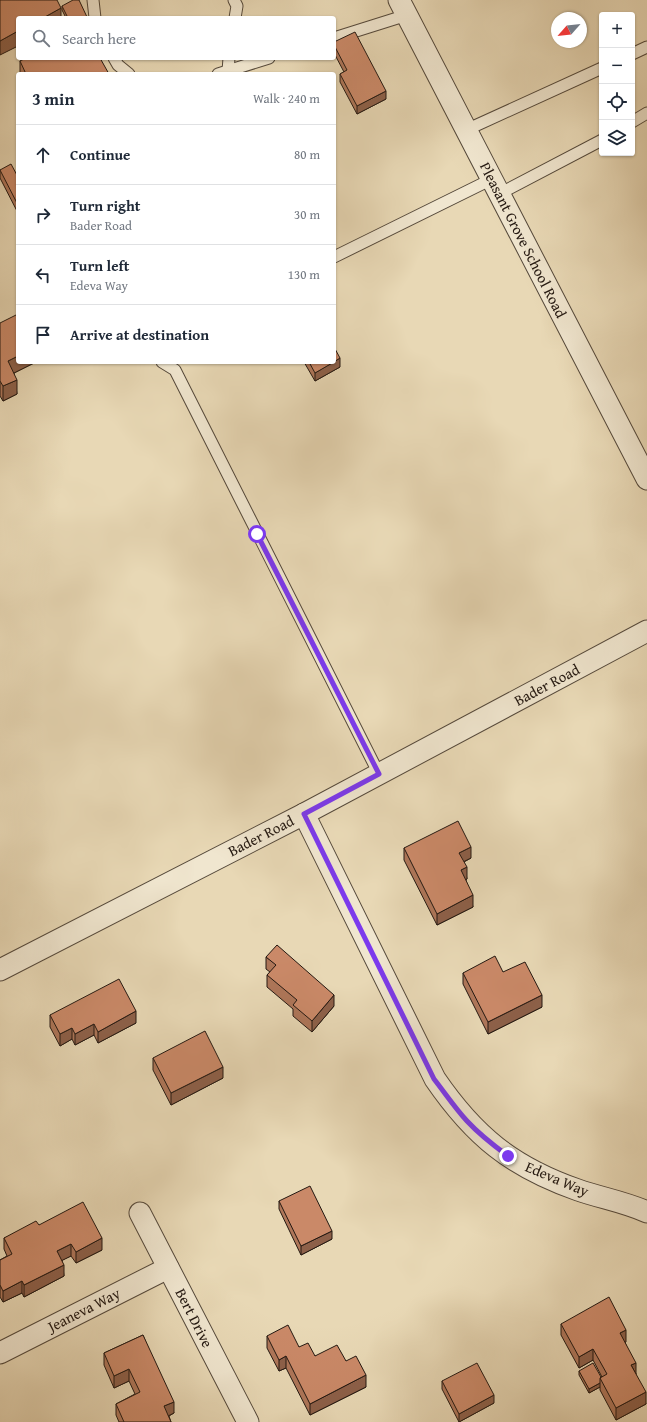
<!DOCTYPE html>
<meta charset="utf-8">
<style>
:root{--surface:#fff;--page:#f2f2f3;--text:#1f2937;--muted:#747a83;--line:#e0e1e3}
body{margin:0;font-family:"Gentium Book Plus",serif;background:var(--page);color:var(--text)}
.controls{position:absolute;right:12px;top:12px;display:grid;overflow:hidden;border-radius:4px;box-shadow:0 1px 3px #0004}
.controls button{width:36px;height:36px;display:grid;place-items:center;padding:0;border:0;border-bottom:1px solid var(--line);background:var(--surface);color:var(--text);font:20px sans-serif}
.compass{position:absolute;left:551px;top:12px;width:36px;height:36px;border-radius:50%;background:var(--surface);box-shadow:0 1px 3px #0004;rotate:243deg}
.stop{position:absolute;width:12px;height:12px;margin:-9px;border:3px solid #7c3aed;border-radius:50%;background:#fff}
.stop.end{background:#7c3aed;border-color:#fff;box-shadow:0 1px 4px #0008}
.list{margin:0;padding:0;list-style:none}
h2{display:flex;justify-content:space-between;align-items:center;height:52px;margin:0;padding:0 16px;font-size:17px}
h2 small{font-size:13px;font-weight:400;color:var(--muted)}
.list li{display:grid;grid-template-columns:26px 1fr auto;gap:12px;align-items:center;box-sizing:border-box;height:60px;padding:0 16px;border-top:1px solid var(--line)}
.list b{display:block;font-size:15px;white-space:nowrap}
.list p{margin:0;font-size:13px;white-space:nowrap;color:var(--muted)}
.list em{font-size:13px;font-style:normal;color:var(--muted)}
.icon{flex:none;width:22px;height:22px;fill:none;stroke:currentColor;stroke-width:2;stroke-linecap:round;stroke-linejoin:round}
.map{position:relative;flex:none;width:647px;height:1422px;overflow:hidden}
.search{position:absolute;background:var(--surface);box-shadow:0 1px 3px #0004;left:16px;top:16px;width:320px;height:44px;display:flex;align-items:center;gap:10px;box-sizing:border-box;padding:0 14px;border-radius:4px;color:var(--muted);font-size:15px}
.panel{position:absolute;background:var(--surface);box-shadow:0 1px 3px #0004;left:16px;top:72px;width:320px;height:292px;border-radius:4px}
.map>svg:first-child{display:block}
</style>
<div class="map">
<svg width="647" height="1422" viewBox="0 0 647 1422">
<rect width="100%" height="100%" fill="#e8d8b5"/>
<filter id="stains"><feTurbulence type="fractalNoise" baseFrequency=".005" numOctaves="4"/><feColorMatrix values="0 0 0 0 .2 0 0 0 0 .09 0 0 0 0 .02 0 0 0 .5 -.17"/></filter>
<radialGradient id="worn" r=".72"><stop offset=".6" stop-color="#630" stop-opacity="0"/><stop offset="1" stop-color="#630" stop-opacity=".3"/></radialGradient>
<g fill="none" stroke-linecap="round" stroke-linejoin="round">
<g stroke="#55493b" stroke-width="13">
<g id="lane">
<path d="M93,0L95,18"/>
<path d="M234,0L237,6L235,18"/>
<path d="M334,38L407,15"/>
<path d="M632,54L647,47"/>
<path d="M114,58L118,65L129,74"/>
<path d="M228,71L229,58"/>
<path d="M218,74L269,58"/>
<path d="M632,122L647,113"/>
<path d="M466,130L602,68"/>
<path d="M499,194L602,140"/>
<path d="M334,257L492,179"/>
<path d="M162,362L175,370L379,774"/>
</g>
</g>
<g stroke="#55493b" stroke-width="23">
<g id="street">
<path d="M399,0L647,479"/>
<path d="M304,814L435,1079C474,1136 512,1167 578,1190C601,1198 625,1202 647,1212"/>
<path d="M0,970L304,814L647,631"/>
<path d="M140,1213L248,1422"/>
<path d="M0,1353L168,1268"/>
</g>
</g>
<use href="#lane" stroke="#f0e6cf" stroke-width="11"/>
<use href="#street" stroke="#f0e6cf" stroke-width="21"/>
</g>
<g fill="#ae7659" stroke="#241912">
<path d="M62,6L87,18H66L62,10Z"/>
<path d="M334,42L386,99L357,114L340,82V74L344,72L334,53Z"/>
<path d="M20,61L109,74H20Z"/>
<path d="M0,170L18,177V213L0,178Z"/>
<path d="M0,323L18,362H36L14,373L17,394L3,401L0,396Z"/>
<path d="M304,362H334L340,367L315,381Z"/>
<path d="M404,848L471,858L464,862L467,879L466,880L473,907L437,925L404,860Z"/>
<path d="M266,957L334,1006L312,1032L293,1016V1009L267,987V975L270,972L266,969Z"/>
<path d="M503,972L542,1007L488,1034L463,984V973Z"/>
<path d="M50,1015L136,1023L98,1043L94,1035L75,1045L72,1039L60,1046L50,1027Z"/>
<path d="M153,1058L223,1078L171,1105L153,1070Z"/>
<path d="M279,1201L332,1239L301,1255L279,1209Z"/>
<path d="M39,1225L102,1250L76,1263L71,1256L62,1260L64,1276L24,1297L22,1293L3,1302L0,1297V1260L7,1256L4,1249V1238Z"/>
<path d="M561,1324L626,1342H625L646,1404L616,1420L600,1390V1387L589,1393L579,1375V1371L601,1377H602L593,1360L579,1368L561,1335Z"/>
<path d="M143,1335L174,1413L169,1416L171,1422H119L116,1415V1404L135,1394L129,1381L114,1388L104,1365V1353Z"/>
<path d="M267,1336L299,1347L315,1356L346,1361L366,1387L310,1415L286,1368L279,1371L267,1348Z"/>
<path d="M442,1381L494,1403L459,1422L442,1389Z"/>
</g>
<g fill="#8d6049" stroke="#241912">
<path d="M61,8V18H43Z"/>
<path d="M18,31V46L0,55V41Z"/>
<path d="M386,91V99L357,114V106Z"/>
<path d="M18,356V362H36L8,376V361Z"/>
<path d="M340,358V367L315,381V373Z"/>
<path d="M17,380V394L3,401V386Z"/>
<path d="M471,847V858L459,864V853Z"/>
<path d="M467,867V879L461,882V870Z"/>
<path d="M473,895V907L437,925V914Z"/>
<path d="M334,995V1006L312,1032V1021Z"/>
<path d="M542,995V1007L488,1034V1022Z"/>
<path d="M136,1011V1023L98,1043V1032Z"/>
<path d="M94,1024V1035L75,1045V1034Z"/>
<path d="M72,1028V1039L60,1046V1034Z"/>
<path d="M223,1067V1078L171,1105V1093Z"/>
<path d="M332,1231V1239L301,1255V1246Z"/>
<path d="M102,1238V1250L76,1263V1252Z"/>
<path d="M71,1244V1256L57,1263V1251Z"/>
<path d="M64,1265V1276L24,1297V1285Z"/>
<path d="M22,1281V1293L3,1302V1291Z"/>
<path d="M626,1330V1342L620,1345V1333Z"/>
<path d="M593,1349V1360L579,1368V1357Z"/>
<path d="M286,1356V1368L279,1371V1360Z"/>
<path d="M636,1363V1374L631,1365Z"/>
<path d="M129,1369V1381L114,1388V1376Z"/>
<path d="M366,1375V1387L310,1415V1404Z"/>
<path d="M600,1383V1387L589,1393V1389Z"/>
<path d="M646,1392V1404L616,1420V1408Z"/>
<path d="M494,1395V1403L459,1422V1414Z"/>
<path d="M174,1402V1413L164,1418V1406Z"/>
</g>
<g fill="#ca8968" stroke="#241912">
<path d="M0,0H57L61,8L43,18H18V31L0,41Z"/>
<path d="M73,0H79L87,17L84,18H68L62,6Z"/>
<path d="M355,32L386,91L357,106L340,74L347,70L334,45V42Z"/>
<path d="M26,58H100L109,74H26L20,61Z"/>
<path d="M11,164L18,177V205L0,170Z"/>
<path d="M18,314V356L8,361L17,380L3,386L0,381V323Z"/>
<path d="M334,347L340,358L334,362Z"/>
<path d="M309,362H334L315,373Z"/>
<path d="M458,821L471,847L459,853L467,867L461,870L473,895L437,914L404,848Z"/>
<path d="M277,945L334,995L312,1021L293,1005L297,1000L267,975L276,965L266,957Z"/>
<path d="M495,956L503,972L525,962L542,995L488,1022L463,973Z"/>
<path d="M119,979L136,1011L98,1032L94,1024L75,1034L72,1028L60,1034L50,1015Z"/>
<path d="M205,1031L223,1067L171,1093L153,1058Z"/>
<path d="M310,1186L332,1231L301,1246L279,1201Z"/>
<path d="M83,1202L102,1238L76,1252L71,1244L57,1251L64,1265L24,1285L22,1281L3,1291L0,1285V1260L12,1254L4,1238L36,1221L39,1225Z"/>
<path d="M609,1297L626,1330L620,1333L636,1363L631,1365L646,1392L616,1408L600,1378L607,1374L593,1349L579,1357L561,1324Z"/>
<path d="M288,1325L299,1347L308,1343L315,1356L337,1345L346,1361L356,1356L366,1375L310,1404L286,1356L279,1360L267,1336Z"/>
<path d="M143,1335L174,1402L164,1406L171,1422H124L116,1404L140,1392L129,1369L114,1376L104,1353Z"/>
<path d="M477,1363L494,1395L459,1414L442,1381Z"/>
<path d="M593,1363L601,1377L600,1378V1383L589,1389L579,1371Z"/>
</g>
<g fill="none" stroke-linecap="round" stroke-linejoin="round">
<path stroke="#7c3aed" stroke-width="5" d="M257,534L379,774L304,814L434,1079C445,1093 455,1108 467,1121C479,1134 493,1145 508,1156"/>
</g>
<g text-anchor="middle" stroke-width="3.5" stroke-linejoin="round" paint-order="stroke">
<g font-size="15" fill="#241912" stroke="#f0e6cf">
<text transform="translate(523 240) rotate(63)" y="5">Pleasant Grove School Road</text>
<text transform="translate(547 685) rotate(-28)" y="5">Bader Road</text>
<text transform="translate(261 836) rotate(-27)" y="5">Bader Road</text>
<text transform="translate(557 1179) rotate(23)" y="5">Edeva Way</text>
<text transform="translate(84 1310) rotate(-27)" y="5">Jeaneva Way</text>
<text transform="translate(194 1318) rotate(63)" y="5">Bert Drive</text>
</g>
</g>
<rect width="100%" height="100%" filter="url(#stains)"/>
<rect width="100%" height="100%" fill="url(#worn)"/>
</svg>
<div class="controls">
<button>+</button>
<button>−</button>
<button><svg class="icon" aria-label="locate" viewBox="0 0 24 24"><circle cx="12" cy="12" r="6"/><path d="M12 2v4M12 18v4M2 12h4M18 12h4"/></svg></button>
<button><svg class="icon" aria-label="layers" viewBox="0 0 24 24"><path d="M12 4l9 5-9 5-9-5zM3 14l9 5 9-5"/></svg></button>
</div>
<svg class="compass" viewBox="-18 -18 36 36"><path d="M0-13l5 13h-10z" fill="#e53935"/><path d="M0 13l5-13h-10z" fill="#747a83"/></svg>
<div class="stop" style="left:257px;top:534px"></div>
<div class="stop end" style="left:508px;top:1156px"></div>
<div class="search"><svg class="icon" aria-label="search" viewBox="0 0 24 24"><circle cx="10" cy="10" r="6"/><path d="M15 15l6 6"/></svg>Search here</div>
<section class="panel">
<h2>3 min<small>Walk · 240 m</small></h2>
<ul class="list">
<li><svg class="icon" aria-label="ahead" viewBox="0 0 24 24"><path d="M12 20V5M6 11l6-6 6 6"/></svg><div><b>Continue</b></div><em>80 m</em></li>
<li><svg class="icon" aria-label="right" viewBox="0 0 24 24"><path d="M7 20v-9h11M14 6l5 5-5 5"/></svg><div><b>Turn right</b><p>Bader Road</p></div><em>30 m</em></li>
<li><svg class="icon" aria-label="left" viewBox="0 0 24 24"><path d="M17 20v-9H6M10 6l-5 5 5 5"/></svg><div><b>Turn left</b><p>Edeva Way</p></div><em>130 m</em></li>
<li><svg class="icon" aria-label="arrive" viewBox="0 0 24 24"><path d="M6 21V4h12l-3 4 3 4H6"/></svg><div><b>Arrive at destination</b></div></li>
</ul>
</section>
</div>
